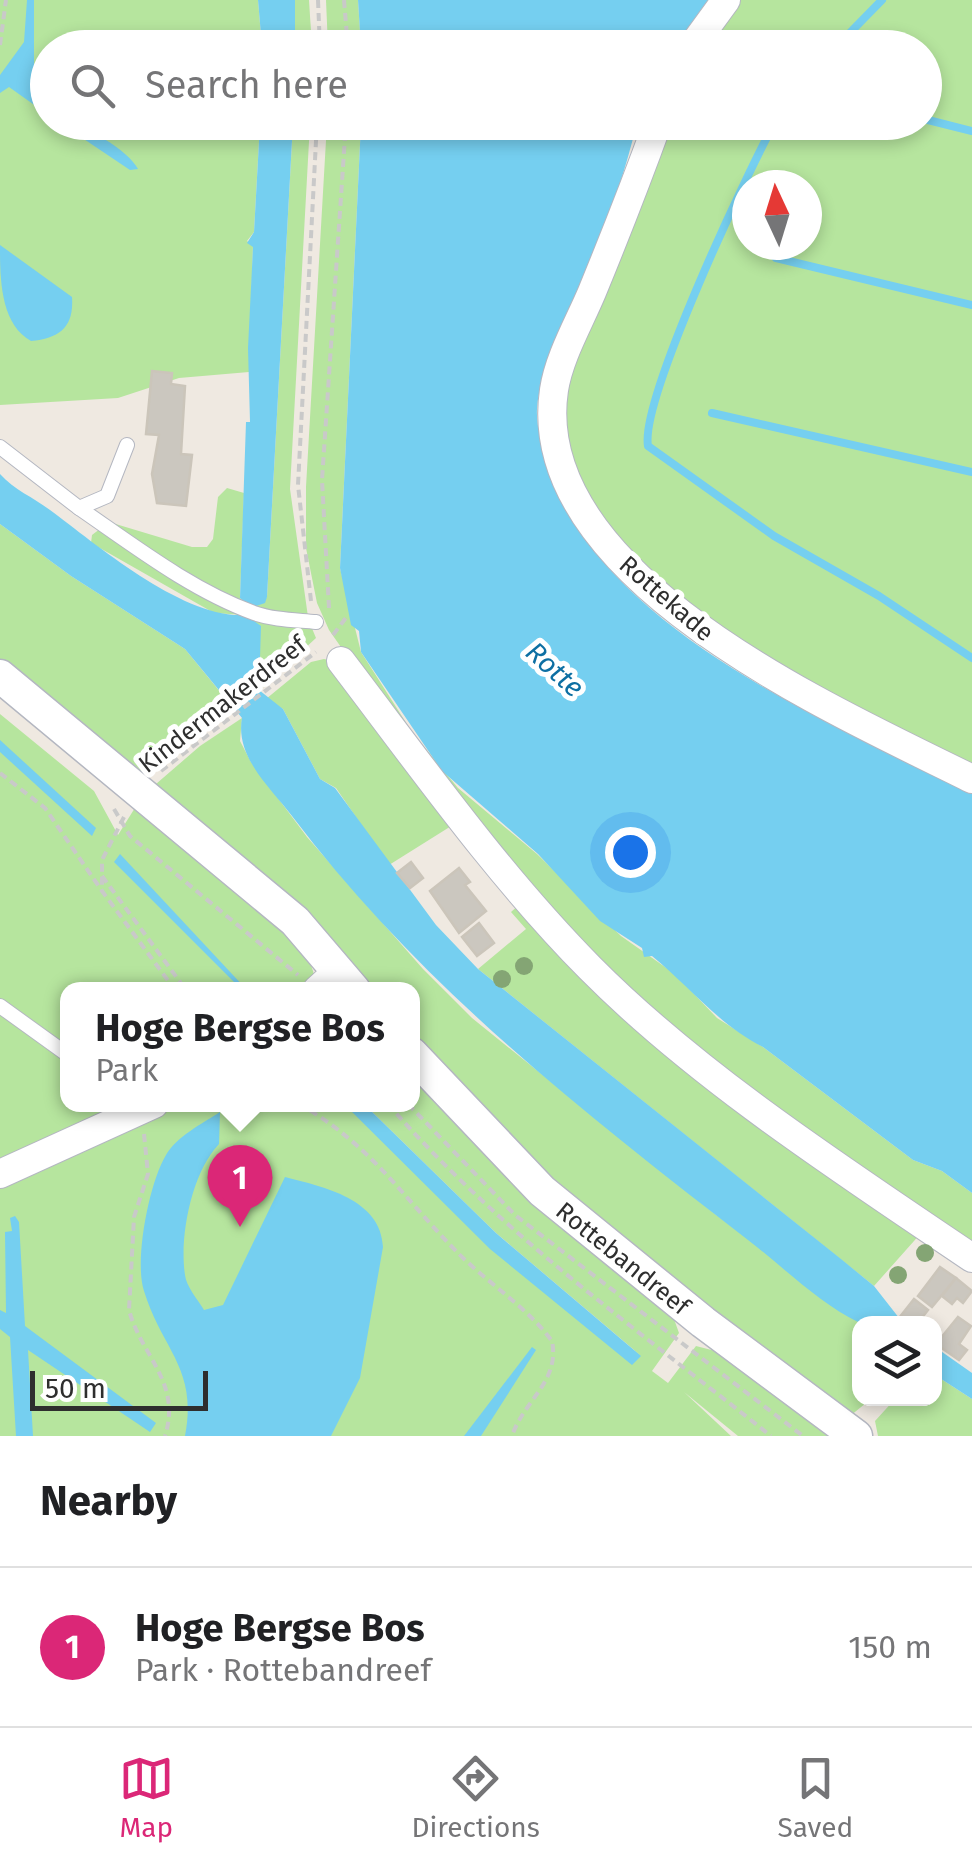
<!DOCTYPE html>
<meta charset="utf-8">
<style>
:root{--surface:#fff;--page:#f6f6f6;--text:#202124;--muted:#757577;--line:#e0e0e0;--accent:#db2777}
body{margin:0;font-family:"Fira Sans",sans-serif;background:var(--page);color:var(--text)}
.controls{position:absolute;right:30px;bottom:30px;display:grid;overflow:hidden;border-radius:20px;box-shadow:0 5px 15px #0003}
.controls button{width:90px;height:90px;display:grid;place-items:center;padding:0;border:0;border-bottom:2px solid var(--line);background:var(--surface);color:var(--text);font:50px sans-serif}
.compass{position:absolute;left:732px;top:170px;width:90px;height:90px;border-radius:50%;background:var(--surface);box-shadow:0 5px 15px #0003;rotate:356deg}
.scale{position:absolute;left:30px;bottom:25px;width:178px;box-sizing:border-box;padding-left:10px;border:5px solid #2e2e2e;border-top:0;font-size:28px;line-height:35px;white-space:nowrap;color:#2e2e2e;-webkit-text-stroke:8px #fff;paint-order:stroke}
.you{position:absolute;left:630px;top:852px;width:35px;height:35px;margin:-25px;border:8px solid #fff;border-radius:50%;background:#1a73e8;box-shadow:0 0 0 15px #1a73e833}
.badge{display:grid;place-items:center;width:65px;height:65px;border-radius:50%;background:var(--accent);color:#fff;font-size:32px;font-weight:700}
.pin{position:absolute;translate:-50% -82px;filter:drop-shadow(0 2px 5px #0008)}
.pin::after{content:'';position:absolute;top:52px;width:35px;height:30px;background:inherit;clip-path:polygon(0 0,100% 0,50% 100%)}
.popup{position:absolute;left:60px;top:982px;width:360px;height:130px;box-sizing:border-box;display:grid;place-content:center;border-radius:20px;background:var(--surface);filter:drop-shadow(0 2px 8px #0005);font-size:32px;white-space:nowrap;color:var(--muted)}
.popup b{font-size:38px;color:var(--text)}
.popup::after{content:'';position:absolute;left:50%;top:100%;margin-left:-20px;border:20px solid transparent;border-top-color:var(--surface)}
.list{margin:0;padding:0;list-style:none}
h2{display:flex;justify-content:space-between;align-items:center;height:130px;margin:0;padding:0 40px;font-size:42px}
h2 small{font-size:32px;font-weight:400;color:var(--muted)}
.list li{display:grid;grid-template-columns:65px 1fr auto;gap:30px;align-items:center;box-sizing:border-box;height:160px;padding:0 40px;border-top:2px solid var(--line)}
.list b{display:block;font-size:38px;white-space:nowrap}
.list p{margin:0;font-size:32px;white-space:nowrap;color:var(--muted)}
.list em{font-size:32px;font-style:normal;color:var(--muted)}
.icon{flex:none;width:55px;height:55px;fill:none;stroke:currentColor;stroke-width:2;stroke-linecap:round;stroke-linejoin:round}
.map{position:relative;flex:none;width:972px;height:1436px;overflow:hidden}
.search{position:absolute;background:var(--surface);box-shadow:0 5px 15px #0003;left:30px;right:30px;top:30px;height:110px;display:flex;align-items:center;gap:25px;box-sizing:border-box;padding:0 35px;border-radius:55px;color:var(--muted);font-size:38px}
.sheet{height:290px;background:var(--surface)}
nav{display:flex;justify-content:space-around;align-items:center;box-sizing:border-box;height:140px;border-top:2px solid var(--line);background:var(--surface);font-size:28px;color:var(--muted)}
nav a{display:grid;justify-items:center;gap:5px}
nav .on{color:var(--accent)}
.map>svg:first-child{display:block}
</style>
<div class="map">
<svg width="972" height="1436" viewBox="0 0 972 1436">
<rect width="100%" height="100%" fill="#efe9e1"/>
<g fill="#b6e59e" fill-rule="evenodd">
<path d="M0,0H258L262,47L48,48V122L260,123L254,232L247,241L253,246L249,372L179,378L118,398L0,405Z"/>
<path d="M295,0H309L312,47L295,48Z"/>
<path d="M326,0H358L361,47H328Z"/>
<path d="M735,0H972V771C837,703 547,570 564,390C566,365 583,336 593,312C618,249 643,186 668,123L924,122V48L701,47ZM747,185H807V245H747Z"/>
<path d="M293,123H310L290,489L308,617L253,607L267,597Z"/>
<path d="M327,123H361L340,568L361,652L412,732L458,788L537,854L621,936L675,974L717,1018L763,1047L913,1160L942,1171L972,1193V1244L690,1048L555,923L380,703L329,630L317,603L306,548V487Z"/>
<path d="M227,488L244,493L240,598L246,603L244,615L214,613L91,543L92,535L109,522L192,547H207L213,539L218,497Z"/>
<path d="M0,524L71,576L185,649L235,710L148,771L135,772L0,664Z"/>
<path d="M250,619L311,626L316,638L259,691L262,663Z"/>
<path d="M324,659L332,661L456,823L389,865L336,788L320,779L283,709L266,699L311,662Z"/>
<path d="M0,714L94,791L118,835L138,803C177,835 307,929 314,975L295,989L68,990V1104L120,1105L0,1161Z"/>
<path d="M242,718L240,741L251,762L307,837L423,969L472,1018L715,1214L861,1323L860,1398L871,1399L850,1416L552,1184L413,1041L412,990L368,989L156,784L200,746Z"/>
<path d="M520,904L922,1232L874,1286L478,969L526,929L511,912Z"/>
<path d="M413,1074L670,1308L679,1333L652,1371L668,1383L696,1346L731,1355L839,1436H738L684,1392L731,1436H0V1184L169,1105H354L495,1243L640,1355L496,1233L365,1105L412,1104Z"/>
<path d="M935,1375L972,1399V1436H878L875,1421L895,1399L934,1398Z"/>
</g>
<g fill="#75cff0">
<path d="M27,0H34V91L47,104V114L9,87L0,93V75L24,42Z"/>
<path d="M258,0H295V47H262Z"/>
<path d="M358,0H708L674,47L361,48Z"/>
<path d="M60,123C82,122 128,150 138,169L130,170Z"/>
<path d="M260,123H293L267,597L265,603L253,607L250,618L261,626L259,690L283,709L320,779L335,788L436,925L478,969L841,1259L874,1286L903,1323C890,1323 869,1327 858,1322C819,1303 782,1266 748,1240C581,1111 420,985 292,816C270,787 235,757 242,718L185,649L71,576L0,524V474C14,490 33,497 50,510C97,545 183,618 243,615L246,603L240,598L246,422H250L248,348L253,247L247,243L254,232Z"/>
<path d="M361,123H637C623,180 604,233 582,288C566,325 540,368 537,409C536,426 542,444 547,461C597,630 828,720 972,794V1193L942,1171L913,1160L763,1047C719,1025 690,987 652,956L644,957L642,948L600,921L538,854L442,771L361,652L359,631L351,625L340,568Z"/>
<path d="M0,245L72,297C74,327 60,338 31,341C0,324 0,278 0,245Z"/>
<path d="M0,740L96,828L92,836L0,752Z"/>
<path d="M120,854L246,989H241L114,862Z"/>
<path d="M345,1105H365L496,1233L641,1356L632,1365L490,1249Z"/>
<path d="M220,1112L219,1144C192,1172 179,1236 185,1275C186,1286 198,1300 204,1310L223,1305L285,1177C324,1187 381,1199 383,1247L360,1378L331,1436H185C198,1368 162,1350 144,1291C134,1261 149,1183 166,1155C177,1136 202,1124 220,1112Z"/>
<path d="M15,1216L19,1222L25,1326L156,1423L150,1432L28,1350L33,1436H16L10,1337L0,1329V1310L6,1313L5,1232L12,1231L10,1218Z"/>
<path d="M532,1347L536,1350L481,1436H464Z"/>
<path d="M935,1347L972,1373V1399L935,1375Z"/>
</g>
<g fill="none" stroke-linecap="round" stroke-linejoin="round">
<g stroke="#75cff0" stroke-width="8">
<path d="M835,48L882,0"/>
<path d="M924,119L972,131"/>
<path d="M775,122C747,173 640,400 648,446L774,536L879,596L972,658"/>
<path d="M776,258L972,305"/>
<path d="M712,413L972,472"/>
</g>
</g>
<g fill="#cbc7bf" stroke="#cbc5ba" stroke-width="2.5">
<path d="M152,371L172,373L171,384L185,386L181,454L192,455L186,506L157,503L152,474L159,435L146,434Z"/>
<path d="M411,862L423,878L410,888L397,873Z"/>
<path d="M459,868L470,882L465,885L486,911L459,933L430,891Z"/>
<path d="M479,923L494,943L477,956L462,937Z"/>
<path d="M940,1267L956,1278L932,1307L918,1296Z"/>
<path d="M956,1278L972,1291L963,1303L957,1298L952,1304L942,1296Z"/>
<path d="M914,1299L928,1310L917,1324H906L899,1318Z"/>
<path d="M958,1317L971,1326L959,1344L967,1350L959,1360L936,1344Z"/>
</g>
<g fill="none" stroke-linecap="round" stroke-linejoin="round">
<g stroke="#b4b7c1" stroke-width="16">
<g id="service">
<path d="M0,447L79,508L107,496L127,445"/>
<path d="M79,508C133,545 191,590 254,613C274,620 295,620 316,622"/>
<path d="M0,1006L68,1055"/>
</g>
</g>
<g stroke="#b4b7c1" stroke-width="30">
<g id="minor">
<path d="M691,48L726,0"/>
<path d="M658,122C637,180 615,236 592,292C579,323 559,357 554,390C526,577 838,712 972,779"/>
<path d="M341,661C421,766 498,875 590,968C698,1077 845,1172 972,1258"/>
<path d="M317,990L338,971"/>
<path d="M0,1174L154,1104"/>
</g>
</g>
<g stroke="#b4b7c1" stroke-width="35">
<g id="tertiary">
<path d="M0,676L295,921L354,990"/>
<path d="M412,1054L542,1191L703,1322L856,1436"/>
</g>
</g>
<g stroke="#c9c9c9" stroke-width="4" stroke-dasharray="8 5" stroke-linecap="butt">
<path d="M318,0L320,48"/>
<path d="M344,0L348,48"/>
<path d="M0,45L6,0"/>
<path d="M311,601L298,485L317,122"/>
<path d="M329,608L322,480L346,122"/>
<path d="M333,635L348,615"/>
<path d="M161,771L316,652"/>
<path d="M0,773L45,808L102,891"/>
<path d="M114,809L130,836L298,975"/>
<path d="M124,817L102,860V891L175,990"/>
<path d="M102,876L186,990"/>
<path d="M299,1104C370,1144 401,1195 456,1251C486,1282 526,1306 552,1341C560,1382 524,1400 512,1436"/>
<path d="M388,1104C499,1232 639,1331 771,1436"/>
<path d="M408,1104L515,1215L803,1436"/>
<path d="M144,1134L148,1174L134,1217L129,1310C141,1356 182,1382 165,1436"/>
</g>
<use href="#service" stroke="#fff" stroke-width="14"/>
<use href="#minor" stroke="#fff" stroke-width="28"/>
<use href="#tertiary" stroke="#fff" stroke-width="32"/>
</g>
<g fill="#84a574">
<circle cx="524" cy="966" r="9"/>
<circle cx="502" cy="979" r="9"/>
<circle cx="925" cy="1253" r="9"/>
<circle cx="898" cy="1275" r="9"/>
</g>
<g text-anchor="middle" stroke-width="10" stroke-linejoin="round" paint-order="stroke">
<g font-size="25" fill="#2e2e2e" stroke="#fff">
<text transform="translate(667 598) rotate(41)" y="9">Rottekade</text>
<text transform="translate(222 704) rotate(-38)" y="9">Kindermakerdreef</text>
<text transform="translate(623 1258) rotate(39)" y="9">Rottebandreef</text>
</g>
<g font-size="28" font-style="italic" fill="#0d6fa3" stroke="#fff">
<text transform="translate(555 669) rotate(42)" y="10">Rotte</text>
</g>
</g>
</svg>
<div class="controls">
<button><svg class="icon" aria-label="layers" viewBox="0 0 24 24"><path d="M12 4l9 5-9 5-9-5zM3 14l9 5 9-5"/></svg></button>
</div>
<svg class="compass" viewBox="-18 -18 36 36"><path d="M0-13l5 13h-10z" fill="#e53935"/><path d="M0 13l5-13h-10z" fill="#757577"/></svg>
<div class="scale">50 m</div>
<div class="you"></div>
<div class="pin badge" style="left:240px;top:1227px">1</div>
<div class="popup"><b>Hoge Bergse Bos</b>Park</div>
<div class="search"><svg class="icon" aria-label="search" viewBox="0 0 24 24"><circle cx="10" cy="10" r="6"/><path d="M15 15l6 6"/></svg>Search here</div>
</div>
<section class="sheet">
<h2>Nearby<small></small></h2>
<ul class="list">
<li><span class="badge">1</span><div><b>Hoge Bergse Bos</b><p>Park · Rottebandreef</p></div><em>150 m</em></li>
</ul>
</section>
<nav>
<a class="on"><svg class="icon" aria-label="map" viewBox="0 0 24 24"><path d="M3 6l6-2 6 2 6-2v14l-6 2-6-2-6 2zM9 4v14M15 6v14"/></svg>Map</a>
<a><svg class="icon" aria-label="directions" viewBox="0 0 24 24"><path d="M12 3l9 9-9 9-9-9zM9 14v-3h6M13 9l2 2-2 2"/></svg>Directions</a>
<a><svg class="icon" aria-label="saved" viewBox="0 0 24 24"><path d="M7 4h10v16l-5-4-5 4z"/></svg>Saved</a>
</nav>
